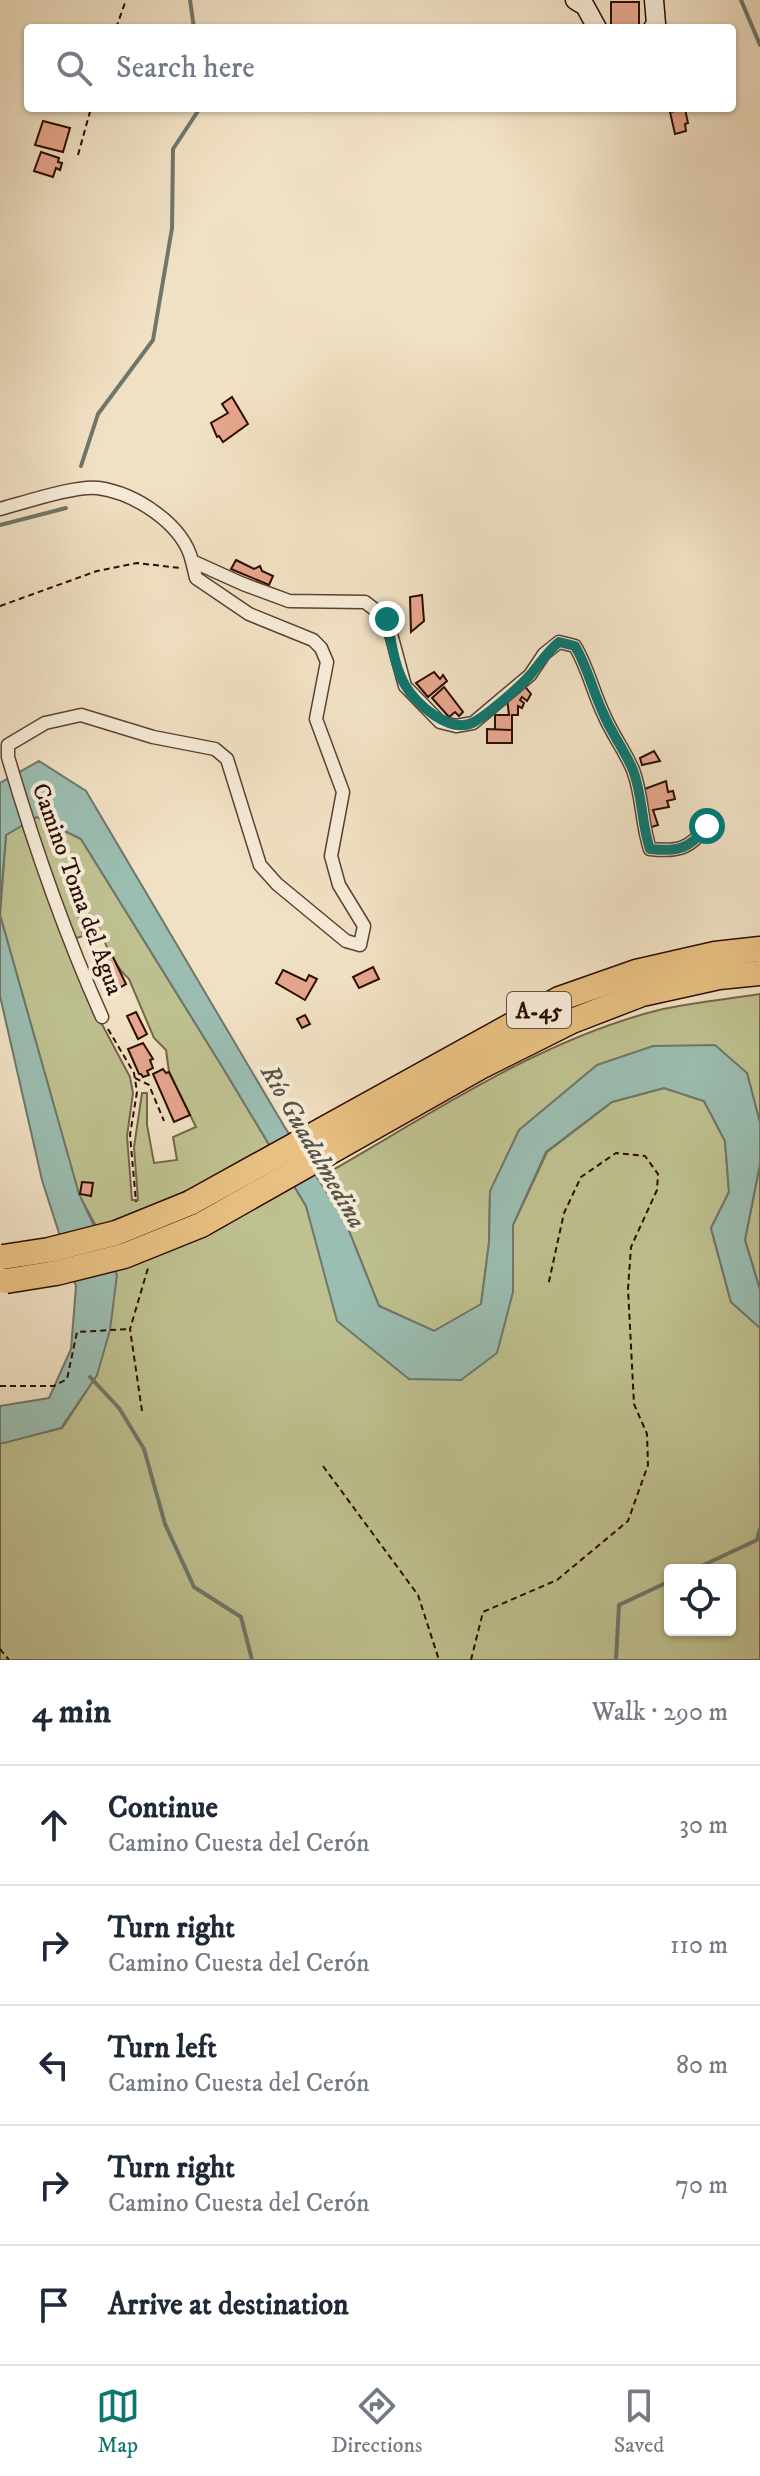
<!DOCTYPE html>
<meta charset="utf-8">
<style>
:root{--surface:#fff;--page:#f6f6f7;--text:#1f2937;--muted:#747a83;--line:#e0e1e3;--accent:#0f766e}
body{margin:0;font-family:"IM FELL DW Pica",serif;background:var(--page);color:var(--text)}
.controls{position:absolute;right:24px;bottom:24px;display:grid;overflow:hidden;border-radius:8px;box-shadow:0 2px 6px #0004}
.controls button{width:72px;height:72px;display:grid;place-items:center;padding:0;border:0;border-bottom:2px solid var(--line);background:var(--surface);color:var(--text);font:40px sans-serif}
.stop{position:absolute;width:24px;height:24px;margin:-18px;border:6px solid #0f766e;border-radius:50%;background:#fff}
.stop.end{background:#0f766e;border-color:#fff;box-shadow:0 2px 8px #0008}
.list{margin:0;padding:0;list-style:none}
h2{display:flex;justify-content:space-between;align-items:center;height:104px;margin:0;padding:0 32px;font-size:34px}
h2 small{font-size:26px;font-weight:400;color:var(--muted)}
.list li{display:grid;grid-template-columns:52px 1fr auto;gap:24px;align-items:center;box-sizing:border-box;height:120px;padding:0 32px;border-top:2px solid var(--line)}
.list b{display:block;font-size:30px;white-space:nowrap}
.list p{margin:0;font-size:26px;white-space:nowrap;color:var(--muted)}
.list em{font-size:26px;font-style:normal;color:var(--muted)}
.icon{flex:none;width:44px;height:44px;fill:none;stroke:currentColor;stroke-width:2;stroke-linecap:round;stroke-linejoin:round}
.map{position:relative;flex:none;width:760px;height:1660px;overflow:hidden}
.search{position:absolute;background:var(--surface);box-shadow:0 2px 6px #0004;left:24px;right:24px;top:24px;height:88px;display:flex;align-items:center;gap:20px;box-sizing:border-box;padding:0 28px;border-radius:8px;color:var(--muted);font-size:30px}
.sheet{height:704px;background:var(--surface)}
nav{display:flex;justify-content:space-around;align-items:center;box-sizing:border-box;height:112px;border-top:2px solid var(--line);background:var(--surface);font-size:22px;color:var(--muted)}
nav a{display:grid;justify-items:center;gap:4px}
nav .on{color:var(--accent)}
.map>svg:first-child{display:block}
</style>
<div class="map">
<svg width="760" height="1660" viewBox="0 0 760 1660">
<rect width="100%" height="100%" fill="#f1e1c4"/>
<filter id="stains"><feTurbulence type="fractalNoise" baseFrequency=".0025" numOctaves="4"/><feColorMatrix values="0 0 0 0 .2 0 0 0 0 .09 0 0 0 0 .02 0 0 0 .5 -.17"/></filter>
<radialGradient id="worn" r=".72"><stop offset=".6" stop-color="#630" stop-opacity="0"/><stop offset="1" stop-color="#630" stop-opacity=".3"/></radialGradient>
<g fill="#bfc190" stroke="#766648" stroke-width="2" fill-rule="evenodd">
<path d="M37,817L81,839L223,1068L306,1206L322,1258L409,1379L513,1292V1225L547,1152L612,1102L664,1088L704,1101L725,1141L729,1192L711,1228L731,1302L760,1328V1660H0V1443L62,1428L97,1375V1228L79,1195L0,915L6,835L22,825L67,947L95,1011L130,1077L133,1093L127,1136L132,1200H138L134,1147L142,1093H147V1125L154,1163L177,1160L173,1137L196,1127L169,1072L166,1050L154,1038L129,979C113,965 103,940 96,920L79,918L83,936L73,939L32,820ZM670,1570H730V1630H670Z"/>
<path d="M760,994V1123L747,1073L653,1046L490,1191L489,1243L481,1305L434,1331L379,1306L345,1221L317,1179C427,1117 539,1039 663,1009C695,1002 728,999 760,994Z"/>
<path d="M760,1164V1290L745,1240Z"/>
</g>
<g fill="#9bbeb2" stroke="#6f776b" stroke-width="2">
<path d="M39,761L86,791L284,1126L345,1221L379,1306L434,1331L481,1304L489,1243L490,1191L519,1130L597,1065L653,1046L715,1045L747,1073L760,1123V1164L745,1240L760,1290V1328L731,1302L711,1228L729,1192L725,1141L704,1101L664,1088L612,1102L546,1152L513,1225V1292L497,1353L461,1380L409,1379L337,1321L306,1206L223,1068L81,839L37,817L6,835L0,908V783Z"/>
<path d="M0,915L79,1194L117,1275L110,1330L97,1375L61,1428L4,1443H0V1406L49,1398L71,1349L76,1286L42,1180L0,996Z"/>
</g>
<g fill="none" stroke-linecap="round" stroke-linejoin="round">
<g stroke="#6f776b" stroke-width="4">
<path d="M190,0L194,28"/>
<path d="M741,0L760,45"/>
<path d="M81,466L98,414L153,340L172,228L173,149L200,108"/>
<path d="M0,525L66,508"/>
<path d="M90,1377L119,1408L144,1449L165,1524L194,1587L241,1617L252,1660"/>
<path d="M693,1570L757,1540L760,1529"/>
<path d="M616,1660L619,1605L670,1581"/>
</g>
</g>
<g fill="#e7a78e" stroke="#2c0c00" stroke-width="2">
<rect x="611" y="2" width="28" height="23"/>
<path d="M685,109L688,123L685,124L686,131L675,134L670,112Z"/>
<path d="M43,121L70,128L63,152L35,145Z"/>
<path d="M41,152L59,158L58,162L62,163L60,170L56,168L53,177L34,171Z"/>
<path d="M232,397L248,424L223,442L219,436L217,437L211,423L228,413L222,404Z"/>
<path d="M236,560L254,569L260,566L262,571L273,576L269,585L231,569Z"/>
<path d="M422,595L424,621L411,632L410,597Z"/>
<path d="M434,672L440,679L443,675L447,681L428,697L416,683Z"/>
<path d="M523,684L531,694L527,701L522,697L520,700L524,703L522,708L518,706V715H512V730H495V715H509L507,699Z"/>
<path d="M444,687L463,712L459,716L455,712L449,717L432,698Z"/>
<path d="M487,729L512,730V743H487Z"/>
<path d="M654,751L660,761L642,765L640,758Z"/>
<path d="M666,781L668,792L673,791L675,799L667,801L669,807L653,810L658,825L648,828L642,790Z"/>
<path d="M111,953L126,984L114,991L97,961Z"/>
<path d="M373,967L379,979L359,988L353,977Z"/>
<path d="M283,970L306,981L309,975L317,979L305,1000L276,983Z"/>
<path d="M136,1012L147,1034L138,1039L127,1016Z"/>
<path d="M305,1015L310,1024L302,1028L297,1019Z"/>
<path d="M143,1043L153,1059L150,1060L153,1068L147,1071L149,1075L143,1077L141,1074H139L128,1049Z"/>
<path d="M163,1069L166,1073L169,1072L190,1115L174,1122L153,1074Z"/>
<path d="M82,1182L93,1183L91,1196L80,1194Z"/>
</g>
<g fill="none" stroke-linecap="round" stroke-linejoin="round">
<g stroke="#5d4131" stroke-width="15">
<g id="street">
<path d="M0,509C23,503 76,485 98,488C135,493 183,524 192,561L243,584L289,601L365,602L387,619L405,686L440,722L456,726L473,723L530,675L544,654L559,642L575,646C588,668 593,692 604,715C612,734 625,751 633,770C643,796 641,823 650,849C678,852 690,849 707,826"/>
<path d="M102,1017C63,930 35,849 8,757V745L45,723L81,715L153,737L215,749L227,759L260,865L277,884L346,941L360,945L364,926L339,885L331,856L343,792L316,719L327,662L321,648L313,640L249,614L196,578L192,561"/>
</g>
</g>
<g stroke="#2c0c00" stroke-width="21">
<g id="secondary">
<path d="M575,0L585,6L597,28"/>
<path d="M653,28L656,24L654,0"/>
</g>
</g>
<g stroke="#2c0c00" stroke-width="27">
<g id="highway">
<path d="M190,1203L559,999L636,972L715,954L760,949"/>
<path d="M201,1225L480,1067L572,1021L642,994L719,977L760,973"/>
</g>
</g>
<g stroke="#2c0c00" stroke-width="2" stroke-dasharray="6 4" stroke-linecap="butt">
<path d="M116,28L126,0"/>
<path d="M78,155L91,108"/>
<path d="M0,606L97,571L137,563L180,568"/>
<path d="M108,1029L134,1073L137,1092L130,1135L136,1202"/>
<path d="M135,1078L149,1085L164,1121"/>
<path d="M0,1386H54L67,1379L77,1332L129,1329"/>
<path d="M142,1411L130,1329L148,1268"/>
<path d="M323,1466L418,1595L439,1660"/>
<path d="M0,1649L9,1660"/>
<path d="M471,1660L483,1612L557,1580L628,1521L648,1465L647,1434L634,1404L628,1289L631,1247L657,1190L658,1174L645,1156L616,1153L581,1177L564,1213L548,1286"/>
</g>
<use href="#street" stroke="#f6ecd9" stroke-width="12"/>
<use href="#secondary" stroke="#f6ecd9" stroke-width="18"/>
<use href="#highway" stroke="#e8c082" stroke-width="24"/>
<g stroke="#2c0c00" stroke-width="27" stroke-linecap="butt">
<g id="highway-bridge">
<path d="M3,1257L49,1250L116,1233L190,1203"/>
<path d="M6,1281L56,1273L124,1256L201,1225"/>
</g>
</g>
<use href="#highway-bridge" stroke="#e8c082" stroke-width="24"/>
</g>
<g fill="none" stroke-linecap="round" stroke-linejoin="round">
<path stroke="#0f766e" stroke-width="10" d="M387,619C391,640 394,666 405,685C416,704 450,735 474,722C487,715 522,685 531,674C541,662 546,653 559,642L575,646C588,668 593,692 604,715C612,734 625,751 633,770C643,796 641,823 650,849C678,852 690,849 707,826"/>
</g>
<g text-anchor="middle" stroke-width="8" stroke-linejoin="round" paint-order="stroke">
<rect fill="#f6ecd9" stroke="#694f41" stroke-width="2" x="507" y="992" width="64" height="36" rx="6"/>
<g font-size="22" font-weight="bold" fill="#2c0c00">
<text x="539" y="1018">A-45</text>
</g>
<g font-size="24" fill="#2c0c00" stroke="#f6ecd9">
<text transform="translate(78 889) rotate(70)" y="8">Camino Toma del Agua</text>
</g>
<g font-size="26" font-style="italic" fill="#585347" stroke="#f6ecd9">
<text transform="translate(314 1146) rotate(60)" y="9">Río Guadalmedina</text>
</g>
</g>
<rect width="100%" height="100%" filter="url(#stains)"/>
<rect width="100%" height="100%" fill="url(#worn)"/>
</svg>
<div class="controls">
<button><svg class="icon" aria-label="locate" viewBox="0 0 24 24"><circle cx="12" cy="12" r="6"/><path d="M12 2v4M12 18v4M2 12h4M18 12h4"/></svg></button>
</div>
<div class="stop" style="left:707px;top:826px"></div>
<div class="stop end" style="left:387px;top:619px"></div>
<div class="search"><svg class="icon" aria-label="search" viewBox="0 0 24 24"><circle cx="10" cy="10" r="6"/><path d="M15 15l6 6"/></svg>Search here</div>
</div>
<section class="sheet">
<h2>4 min<small>Walk · 290 m</small></h2>
<ul class="list">
<li><svg class="icon" aria-label="ahead" viewBox="0 0 24 24"><path d="M12 20V5M6 11l6-6 6 6"/></svg><div><b>Continue</b><p>Camino Cuesta del Cerón</p></div><em>30 m</em></li>
<li><svg class="icon" aria-label="right" viewBox="0 0 24 24"><path d="M7 20v-9h11M14 6l5 5-5 5"/></svg><div><b>Turn right</b><p>Camino Cuesta del Cerón</p></div><em>110 m</em></li>
<li><svg class="icon" aria-label="left" viewBox="0 0 24 24"><path d="M17 20v-9H6M10 6l-5 5 5 5"/></svg><div><b>Turn left</b><p>Camino Cuesta del Cerón</p></div><em>80 m</em></li>
<li><svg class="icon" aria-label="right" viewBox="0 0 24 24"><path d="M7 20v-9h11M14 6l5 5-5 5"/></svg><div><b>Turn right</b><p>Camino Cuesta del Cerón</p></div><em>70 m</em></li>
<li><svg class="icon" aria-label="arrive" viewBox="0 0 24 24"><path d="M6 21V4h12l-3 4 3 4H6"/></svg><div><b>Arrive at destination</b></div></li>
</ul>
</section>
<nav>
<a class="on"><svg class="icon" aria-label="map" viewBox="0 0 24 24"><path d="M3 6l6-2 6 2 6-2v14l-6 2-6-2-6 2zM9 4v14M15 6v14"/></svg>Map</a>
<a><svg class="icon" aria-label="directions" viewBox="0 0 24 24"><path d="M12 3l9 9-9 9-9-9zM9 14v-3h6M13 9l2 2-2 2"/></svg>Directions</a>
<a><svg class="icon" aria-label="saved" viewBox="0 0 24 24"><path d="M7 4h10v16l-5-4-5 4z"/></svg>Saved</a>
</nav>
